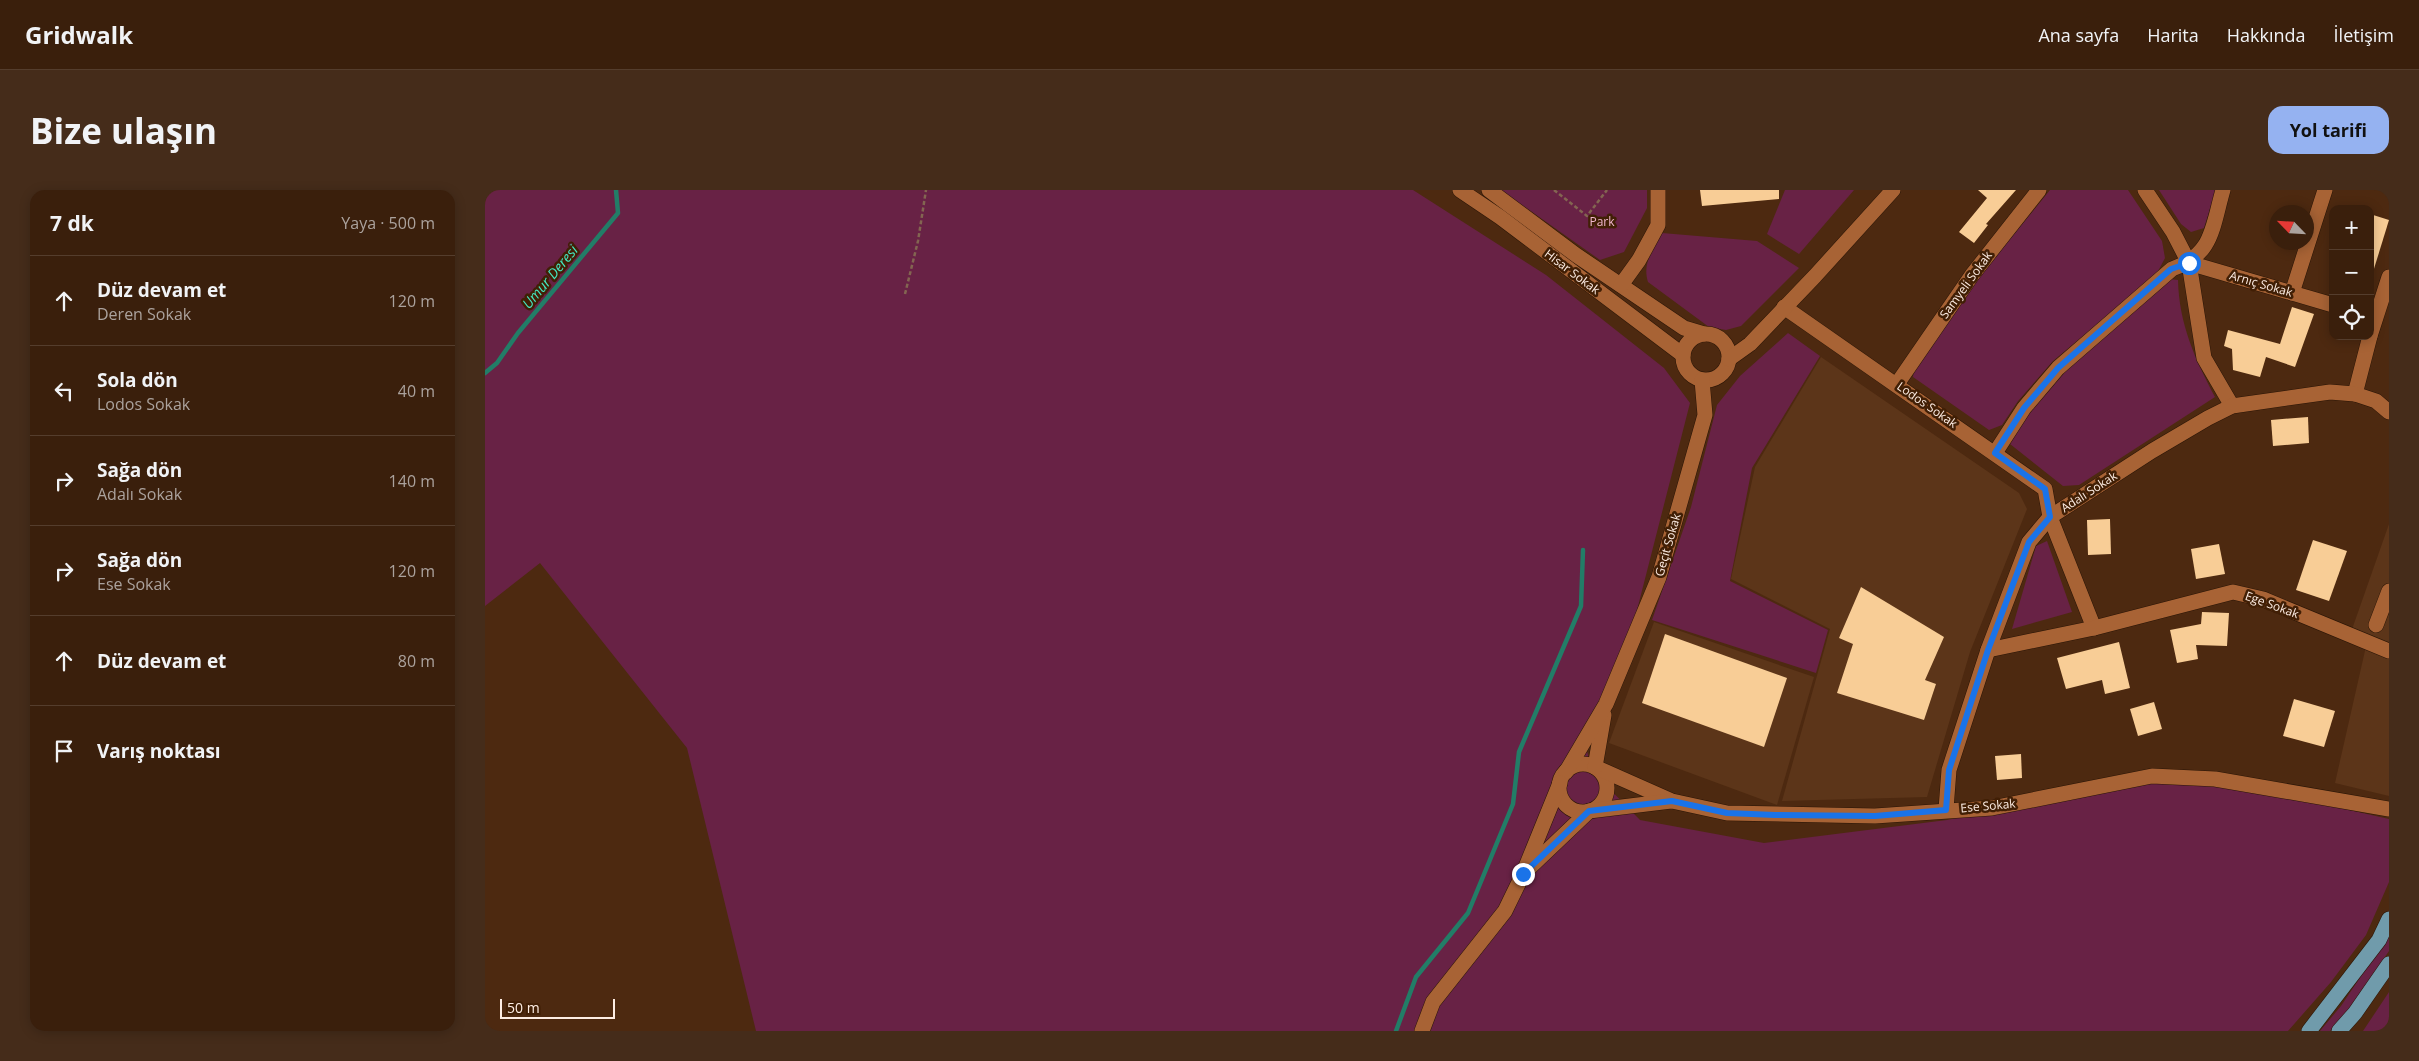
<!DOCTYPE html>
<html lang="tr">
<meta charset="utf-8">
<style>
:root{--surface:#3a1f0c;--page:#452c1a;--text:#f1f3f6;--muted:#aba29d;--line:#543d2d;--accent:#95b2f1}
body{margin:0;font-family:"Open Sans",sans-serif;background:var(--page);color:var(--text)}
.controls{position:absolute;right:15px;top:15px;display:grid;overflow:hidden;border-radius:10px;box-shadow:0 2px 12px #0003}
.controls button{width:45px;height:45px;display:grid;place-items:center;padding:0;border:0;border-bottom:1px solid var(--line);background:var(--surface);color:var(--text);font:25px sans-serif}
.compass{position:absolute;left:1784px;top:15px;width:45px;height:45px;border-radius:50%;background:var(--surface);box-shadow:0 2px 12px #0003;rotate:295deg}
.scale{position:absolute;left:15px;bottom:12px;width:115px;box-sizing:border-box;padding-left:5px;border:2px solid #fdede4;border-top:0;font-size:14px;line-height:18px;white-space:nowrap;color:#fdede4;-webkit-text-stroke:4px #411f05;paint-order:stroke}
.stop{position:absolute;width:15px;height:15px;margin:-11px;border:4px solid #1a73e8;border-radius:50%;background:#fff}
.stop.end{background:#1a73e8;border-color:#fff;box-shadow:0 1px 5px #0008}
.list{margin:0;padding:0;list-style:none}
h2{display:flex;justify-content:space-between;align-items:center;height:65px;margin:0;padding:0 20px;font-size:21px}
h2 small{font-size:16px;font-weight:400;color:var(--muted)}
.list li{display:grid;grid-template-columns:32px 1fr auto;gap:15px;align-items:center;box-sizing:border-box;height:90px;padding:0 20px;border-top:1px solid var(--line)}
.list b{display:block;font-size:19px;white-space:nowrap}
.list p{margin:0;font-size:16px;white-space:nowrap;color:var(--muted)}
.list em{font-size:16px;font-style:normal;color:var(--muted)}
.icon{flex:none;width:28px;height:28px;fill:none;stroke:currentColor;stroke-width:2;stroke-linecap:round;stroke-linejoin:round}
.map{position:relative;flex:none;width:1904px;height:841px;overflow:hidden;border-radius:15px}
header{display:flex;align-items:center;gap:30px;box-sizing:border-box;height:70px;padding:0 25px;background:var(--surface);border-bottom:1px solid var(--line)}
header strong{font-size:24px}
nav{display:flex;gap:28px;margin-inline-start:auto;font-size:18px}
.intro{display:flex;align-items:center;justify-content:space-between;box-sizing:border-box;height:120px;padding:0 30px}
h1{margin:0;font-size:35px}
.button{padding:12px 22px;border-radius:15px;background:var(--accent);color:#111;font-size:18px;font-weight:700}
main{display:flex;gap:30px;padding:0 30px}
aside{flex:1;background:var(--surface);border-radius:15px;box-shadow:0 2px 12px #0003}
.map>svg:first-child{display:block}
</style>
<header>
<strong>Gridwalk</strong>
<nav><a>Ana sayfa</a><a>Harita</a><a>Hakkında</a><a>İletişim</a></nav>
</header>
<div class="intro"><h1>Bize ulaşın</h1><a class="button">Yol tarifi</a></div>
<main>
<aside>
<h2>7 dk<small>Yaya · 500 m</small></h2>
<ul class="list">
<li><svg class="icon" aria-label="ahead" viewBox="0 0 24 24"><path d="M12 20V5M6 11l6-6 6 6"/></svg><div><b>Düz devam et</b><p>Deren Sokak</p></div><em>120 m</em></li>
<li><svg class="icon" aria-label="left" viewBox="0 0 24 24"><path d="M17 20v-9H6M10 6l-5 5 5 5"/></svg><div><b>Sola dön</b><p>Lodos Sokak</p></div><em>40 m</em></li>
<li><svg class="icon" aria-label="right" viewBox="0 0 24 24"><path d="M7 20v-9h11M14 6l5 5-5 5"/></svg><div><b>Sağa dön</b><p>Adalı Sokak</p></div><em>140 m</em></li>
<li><svg class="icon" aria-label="right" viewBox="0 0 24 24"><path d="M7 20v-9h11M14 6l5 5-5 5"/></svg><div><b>Sağa dön</b><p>Ese Sokak</p></div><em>120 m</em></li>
<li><svg class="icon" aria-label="ahead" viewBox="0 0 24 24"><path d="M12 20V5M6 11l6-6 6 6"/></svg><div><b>Düz devam et</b></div><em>80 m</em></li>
<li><svg class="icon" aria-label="arrive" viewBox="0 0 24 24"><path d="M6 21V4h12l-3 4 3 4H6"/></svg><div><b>Varış noktası</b></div></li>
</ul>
</aside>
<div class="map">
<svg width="1904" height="841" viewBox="0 0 1904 841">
<rect width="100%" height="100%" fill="#4d2910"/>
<g fill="#5c3519">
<path d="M1336,167L1534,303L1542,319L1485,462L1442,607L1297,611L1345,439L1246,389L1270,277Z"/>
<path d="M1904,334V606L1850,593L1882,452L1865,445Z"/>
<path d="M1169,432L1329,487L1292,615L1124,553Z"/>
</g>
<g fill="#682245">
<path d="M0,0H928L1061,85L1179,178L1205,213L1151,424L1101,557L1107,581L1155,630L1279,653L1462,630L1657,591L1758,596L1904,629V692L1881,745L1846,792L1803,841H271L202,558L55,373L0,416Z"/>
<path d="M1016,0H1162V18L1139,62L1115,70Z"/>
<path d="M1300,0H1369L1314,64L1282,44Z"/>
<path d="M1565,0H1643L1677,51L1680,68L1671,85L1568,171L1533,211L1517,235L1504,240L1428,187L1429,179L1491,91Z"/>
<path d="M1674,0H1731L1719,38L1706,42L1696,34Z"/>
<path d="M1177,43L1272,51L1314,78L1256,136L1241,140L1224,137L1163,92C1157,73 1168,60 1177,43Z"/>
<path d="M1684,89L1693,90C1694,134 1710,169 1730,207L1594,295L1578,296L1525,254L1544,218L1579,180Z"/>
<path d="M1303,143L1335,166L1267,278L1245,391L1343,440L1331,483L1167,430L1206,317L1232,215L1255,186Z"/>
<path d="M1562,351L1587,422L1527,439L1551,356Z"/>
<path d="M1904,744V761L1863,820L1845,841H1835L1856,816Z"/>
<path d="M1904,802V841H1878Z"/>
</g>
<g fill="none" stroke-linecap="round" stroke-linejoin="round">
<g stroke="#227d67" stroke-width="4.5">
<path d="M0,183L12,173L33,143L133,23L131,0"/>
<path d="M911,841L931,787L983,723L1028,614L1034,562L1096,416L1098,360"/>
</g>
</g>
<g fill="#f8cd96">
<path d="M1215,0H1294V9L1217,16Z"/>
<path d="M1493,0H1531L1501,34L1503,35L1489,53L1474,42L1502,8Z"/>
<path d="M1885,24L1904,30L1888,82L1885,81Z"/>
<path d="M1807,117L1829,124L1810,177L1781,167L1775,187L1748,180L1747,159L1739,156L1743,140L1795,154Z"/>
<path d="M1823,227L1824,253L1788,256L1786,230Z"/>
<path d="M1625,329L1626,364L1603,365L1602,330Z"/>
<path d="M1828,350L1862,361L1844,411L1811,400Z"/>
<path d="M1734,354L1740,384L1711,389L1706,359Z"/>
<path d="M1376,397L1459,447L1440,490L1451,494L1439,530L1352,503L1368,454L1354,448Z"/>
<path d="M1717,422L1744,423L1742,456L1711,455L1713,469L1692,473L1685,440L1716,434Z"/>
<path d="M1180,444L1302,488L1279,557L1157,513Z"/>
<path d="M1634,452L1645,498L1620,504L1617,490L1581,499L1572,468Z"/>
<path d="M1809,509L1850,521L1839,557L1798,546Z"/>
<path d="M1669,512L1677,539L1653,546L1645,519Z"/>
<path d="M1536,564L1537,588L1512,590L1510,566Z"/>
</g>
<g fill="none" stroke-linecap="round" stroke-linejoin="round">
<g stroke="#2a1506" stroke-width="16">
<g id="minor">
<path d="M975,0L1015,27L1198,165"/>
<path d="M1004,0L1091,65L1199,138L1219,144"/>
<path d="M1660,0L1688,42L1704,73L1719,168L1747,216"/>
<path d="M1704,73L1848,115"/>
<path d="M1136,95L1154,70L1173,35V0"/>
<path d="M1807,103L1840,0"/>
<path d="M1299,117L1560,299L1565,327L1609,438"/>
<circle cx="1221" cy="167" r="23"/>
<path d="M1885,146L1904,87"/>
<path d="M1244,169L1265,154L1330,86L1408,0"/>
<path d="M1412,194L1487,85L1554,0"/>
<path d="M1870,204L1885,146"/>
<path d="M1510,263L1539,218L1573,178L1687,79C1728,65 1727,38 1738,0"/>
<path d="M1891,435L1904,401"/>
<path d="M1503,460L1609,438L1748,402L1778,409L1904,461"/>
<circle cx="1098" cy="598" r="24"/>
<path d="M1110,577L1187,611L1242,623L1390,626L1507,618L1667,586L1730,589L1904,619"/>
<path d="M1110,577L1119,525"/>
<path d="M1081,582L1121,514L1174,387L1220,225L1217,190"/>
<path d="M1461,619L1464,580L1503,460L1544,352L1565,327L1667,261L1723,228L1747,216L1845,202L1870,204L1891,211L1904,222"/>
<path d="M1043,679L1104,621L1186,611"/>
<path d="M937,841L948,812L1020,721L1038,684L1075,593"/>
</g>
</g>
<g stroke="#2a1506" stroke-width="16">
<g id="major">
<path d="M1824,841L1894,750L1904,729"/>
<path d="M1854,841L1870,823L1904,774"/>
</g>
</g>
<g stroke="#836551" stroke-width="2.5" stroke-dasharray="4 2.5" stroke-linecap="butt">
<path d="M1069,0L1102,26L1122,0"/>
<path d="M420,104L433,51L441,0"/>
</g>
<use href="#minor" stroke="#a86335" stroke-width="15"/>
<use href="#major" stroke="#709bab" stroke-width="15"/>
</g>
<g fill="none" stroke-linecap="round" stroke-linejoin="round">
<path stroke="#1a73e8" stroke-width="6" d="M1038,684L1104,621L1187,611L1242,623L1290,625L1390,626L1461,620L1464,580L1503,460L1544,352L1565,327L1560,299L1510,263L1539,218L1573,178L1686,79L1704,73"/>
</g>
<g text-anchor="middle" stroke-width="5" stroke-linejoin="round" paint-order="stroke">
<g font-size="12" fill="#f0b6cd" stroke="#411f05">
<text x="1117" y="36">Park</text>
</g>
<g font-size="12" fill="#fdede4" stroke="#411f05">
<text transform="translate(1087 82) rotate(37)" y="4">Hisar Sokak</text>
<text transform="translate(1776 94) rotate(16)" y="4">Arnıç Sokak</text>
<text transform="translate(1481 95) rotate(-54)" y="4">Samyeli Sokak</text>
<text transform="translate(1442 215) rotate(35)" y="4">Lodos Sokak</text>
<text transform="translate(1604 302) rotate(-33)" y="4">Adalı Sokak</text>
<text transform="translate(1183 355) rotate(-74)" y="4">Geçit Sokak</text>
<text transform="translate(1787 415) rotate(20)" y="4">Ege Sokak</text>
<text transform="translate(1503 616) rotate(-5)" y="4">Ese Sokak</text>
</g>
<g font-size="14" font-style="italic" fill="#44e9c2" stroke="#411f05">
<text transform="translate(65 87) rotate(-50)" y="5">Umur Deresi</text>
</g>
</g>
</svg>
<div class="controls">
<button>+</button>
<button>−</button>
<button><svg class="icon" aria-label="locate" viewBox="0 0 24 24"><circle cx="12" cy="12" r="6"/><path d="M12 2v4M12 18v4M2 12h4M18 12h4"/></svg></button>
</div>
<svg class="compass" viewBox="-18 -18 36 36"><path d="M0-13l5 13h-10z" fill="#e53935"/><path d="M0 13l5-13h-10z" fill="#aba29d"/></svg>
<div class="scale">50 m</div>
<div class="stop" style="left:1704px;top:73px"></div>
<div class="stop end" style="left:1038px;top:684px"></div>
</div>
</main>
